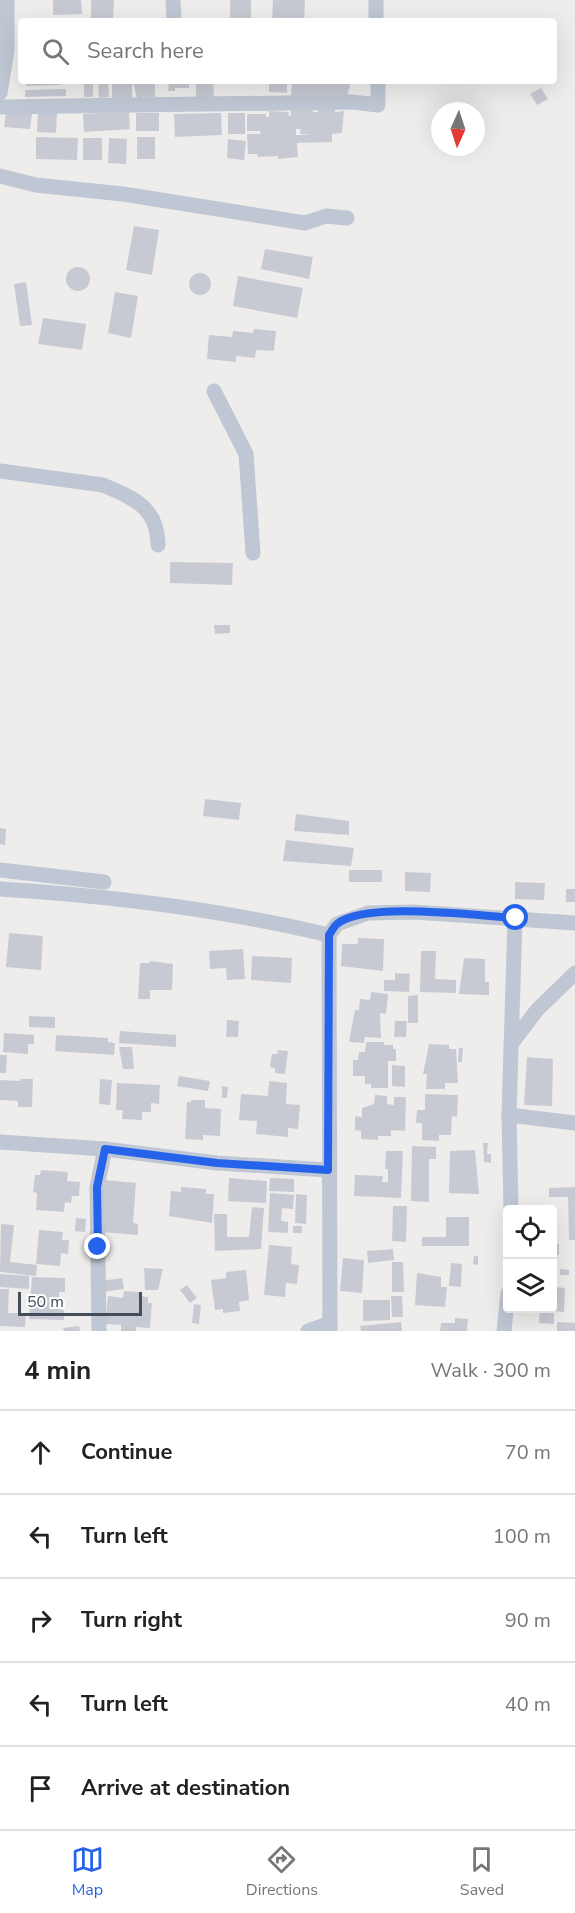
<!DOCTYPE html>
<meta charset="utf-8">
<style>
:root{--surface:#fff;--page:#f2f2f2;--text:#222;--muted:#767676;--line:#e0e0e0;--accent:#2563eb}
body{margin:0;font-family:"Nunito Sans",sans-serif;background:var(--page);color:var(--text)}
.controls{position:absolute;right:18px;bottom:18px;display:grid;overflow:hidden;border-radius:6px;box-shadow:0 6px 24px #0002}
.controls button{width:54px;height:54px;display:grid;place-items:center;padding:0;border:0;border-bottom:2px solid var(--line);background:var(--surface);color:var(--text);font:30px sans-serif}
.compass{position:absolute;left:431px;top:102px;width:54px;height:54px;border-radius:50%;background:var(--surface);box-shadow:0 6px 24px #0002;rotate:183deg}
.scale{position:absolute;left:18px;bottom:15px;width:124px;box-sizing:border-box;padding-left:6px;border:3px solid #444d5a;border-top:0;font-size:16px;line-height:21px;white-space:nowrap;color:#444d5a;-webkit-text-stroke:4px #fff;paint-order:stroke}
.stop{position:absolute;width:18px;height:18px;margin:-14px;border:4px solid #2563eb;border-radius:50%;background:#fff}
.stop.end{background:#2563eb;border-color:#fff;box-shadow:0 2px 6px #0008}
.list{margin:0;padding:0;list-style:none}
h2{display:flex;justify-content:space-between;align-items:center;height:78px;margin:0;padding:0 24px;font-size:26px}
h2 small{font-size:20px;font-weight:400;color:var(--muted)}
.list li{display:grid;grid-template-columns:39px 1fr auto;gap:18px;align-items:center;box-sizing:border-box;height:84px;padding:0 24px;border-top:2px solid var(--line)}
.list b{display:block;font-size:22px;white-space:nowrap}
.list em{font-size:20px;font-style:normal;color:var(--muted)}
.icon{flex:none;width:33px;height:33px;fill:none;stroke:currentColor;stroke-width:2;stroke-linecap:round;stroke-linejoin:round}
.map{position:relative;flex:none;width:575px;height:1331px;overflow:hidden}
.search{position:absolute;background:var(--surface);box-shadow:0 6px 24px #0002;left:18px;right:18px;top:18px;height:66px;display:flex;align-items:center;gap:15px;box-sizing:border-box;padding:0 21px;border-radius:6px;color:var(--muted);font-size:22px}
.sheet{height:498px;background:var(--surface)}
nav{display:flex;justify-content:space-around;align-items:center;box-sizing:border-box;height:84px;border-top:2px solid var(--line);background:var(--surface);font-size:16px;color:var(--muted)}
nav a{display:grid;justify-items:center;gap:3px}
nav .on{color:var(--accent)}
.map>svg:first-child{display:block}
</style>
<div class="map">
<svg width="575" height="1331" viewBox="0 0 575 1331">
<rect width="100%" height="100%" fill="#efecec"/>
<g fill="#c8cad3" fill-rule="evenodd">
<path d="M53,0H81L82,14L53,15Z"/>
<path d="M91,0H114L113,21H91Z"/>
<rect x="230" y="0" width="21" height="21"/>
<path d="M273,0H305L304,21H268V19H272Z"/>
<path d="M26,81H60V85L26,86Z"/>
<rect x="84" y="81" width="9" height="16"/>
<path d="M98,81H108L109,97L99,98Z"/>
<rect x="112" y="81" width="20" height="17"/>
<path d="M133,81H155V97L137,98Z"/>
<path d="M169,81L189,83V88H175V91H168Z"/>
<path d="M196,81H213L214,97L196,98Z"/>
<path d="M269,81H287V93L269,92Z"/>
<path d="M292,81H349L350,86L346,100L291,96Z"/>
<path d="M541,88L548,99L537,105L530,94Z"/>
<path d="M66,89V96L25,97V90Z"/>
<path d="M318,107H335V112L344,111L342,133L332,134V142L297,143L298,157L278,159V156L257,157L258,154H248L247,134H261L260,131H247V114H266V117H269V111L289,112L288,116L291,115V108H313V112H318ZM296,129H301L300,134L312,135H296Z"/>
<path d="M38,111L57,112L56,133L37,132Z"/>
<path d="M129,111L130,129L84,132L83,114Z"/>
<path d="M6,112L32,114L30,129L4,127Z"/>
<rect x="136" y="113" width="23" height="18"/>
<path d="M221,113L222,135L175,137L174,114Z"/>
<rect x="228" y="113" width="17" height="21"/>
<path d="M36,137L78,138L77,160L36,159Z"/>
<rect x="137" y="137" width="18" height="22"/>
<rect x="83" y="138" width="19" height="22"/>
<path d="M109,138L127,139L126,164L108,163Z"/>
<path d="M228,139L246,141L244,160L227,158Z"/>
<path d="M134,226L159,230L152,275L126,270Z"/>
<path d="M265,249L313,257L309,279L261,269Z"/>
<circle cx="78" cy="279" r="12"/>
<circle cx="200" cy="284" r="11"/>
<path d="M238,276L303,288L297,318L233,306Z"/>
<path d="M26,282L32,325L20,326L14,284Z"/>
<path d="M115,292L138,296L131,338L108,333Z"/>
<path d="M43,318L86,324L82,350L38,344Z"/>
<path d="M254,329L276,331L274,351L256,350L255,358L236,356V362L207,359L209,335L232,337L233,331L253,333Z"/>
<path d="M170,562L233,563L232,585L170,583Z"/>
<path d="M214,625H230V633L215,634Z"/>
<path d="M205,799L241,803L239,820L203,816Z"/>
<path d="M296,814L349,821V835L294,831Z"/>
<path d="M0,828L6,829L5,845L0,844Z"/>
<path d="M286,840L354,848L351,866L283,861Z"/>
<rect x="349" y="870" width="33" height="12"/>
<path d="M405,872L431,873L430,892L405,891Z"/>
<path d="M515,882L545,883L544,900L515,899Z"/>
<rect x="566" y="889" width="9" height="13"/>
<path d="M9,933L43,936L41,970L6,967Z"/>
<path d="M358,938L384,939L383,971L341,966L342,944H358Z"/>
<path d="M243,949L245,979L227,980L226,968L210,969L209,951Z"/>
<path d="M421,951H436L435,979L456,980V993L420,992Z"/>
<path d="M252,956L292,958L291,983L251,980Z"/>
<path d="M464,958L485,959V982H489V995L459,994Z"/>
<path d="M150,961L173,964L172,990H150V999H138L140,963H150Z"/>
<path d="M395,973L410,974L409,992L384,991V980H395Z"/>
<path d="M371,992L388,994L386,1014L380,1013L381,1038L365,1037L364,1043L349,1042L355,1010H359L360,999L370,1000Z"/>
<path d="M418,995V1023H408V996Z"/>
<path d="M29,1016L55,1017V1028L29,1027Z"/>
<path d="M227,1020L239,1021L238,1037H226Z"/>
<path d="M395,1021H407L406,1037H394Z"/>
<path d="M120,1031L176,1035V1047L119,1043Z"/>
<path d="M4,1033L34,1035V1044H28V1054L3,1052Z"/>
<path d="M56,1035L108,1038V1042L115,1043L114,1055L55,1051Z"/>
<path d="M366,1042H384V1045H393V1049H396V1061H388V1088H371V1084H365V1076H353V1060H358L359,1052H365Z"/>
<path d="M429,1044L449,1045V1049H456L458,1083H445V1089H426L427,1074H423Z"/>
<path d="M119,1047H132L134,1069H123Z"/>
<path d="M459,1048H463L462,1062H458Z"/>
<path d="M278,1050L288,1051L285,1074L275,1073V1068L270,1067L272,1054H277Z"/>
<path d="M0,1055H7L6,1073H0Z"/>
<path d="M527,1057L553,1059L552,1106L524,1105Z"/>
<path d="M392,1065L405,1066V1087L392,1086Z"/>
<path d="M179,1076L210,1081L208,1091L177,1086Z"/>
<path d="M21,1079H33L32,1107H18V1101L0,1100V1080L20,1081Z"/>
<path d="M100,1079L112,1080L110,1105L99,1104Z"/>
<path d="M269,1081L287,1083L286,1104L300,1105L298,1129L288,1128V1137L256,1134L257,1121L239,1120L241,1094L268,1096Z"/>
<path d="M117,1083L160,1085L159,1104L151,1103V1112H142V1120L122,1119L123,1110H116Z"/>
<path d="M222,1086L228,1087L227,1098H222Z"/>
<path d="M425,1094L458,1095L457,1117L452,1116L451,1135H439V1141L422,1140V1123H416L417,1110H425Z"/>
<path d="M375,1095L387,1096V1104L394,1105V1097H406L405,1131L391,1130V1136H378V1140L361,1139V1131L355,1130V1116L362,1117V1108L374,1104Z"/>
<path d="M191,1100H205V1108L221,1109L220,1136L203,1135V1140L185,1139L187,1102H191Z"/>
<path d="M483,1143H488L487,1154H491V1163L484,1162Z"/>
<path d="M412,1146L436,1147V1159H429V1202L411,1201Z"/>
<path d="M475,1150L479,1194L449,1193L450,1151Z"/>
<path d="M386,1151H403L401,1198L354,1196L355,1175L383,1176L382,1182H388V1169H385Z"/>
<path d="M41,1170L68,1172L67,1181L80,1182L79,1196H72L71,1203L65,1202L64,1212L36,1210L37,1193L33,1192L35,1175H40Z"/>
<path d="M229,1178L267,1181L266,1203L228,1201Z"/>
<path d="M270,1178L294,1179V1192L269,1191Z"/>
<path d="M105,1180L136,1183L133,1223L138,1224V1235L101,1232Z"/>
<path d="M181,1187L206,1189V1194H214L212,1223L169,1216L171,1191L181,1192Z"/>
<path d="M575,1187V1240H569L568,1197H549V1188Z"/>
<path d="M270,1193L294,1195L293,1209L282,1208L281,1221L288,1222V1233L268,1232Z"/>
<path d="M296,1194L307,1195L306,1224L295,1223Z"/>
<path d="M393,1206H407L406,1242L392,1241Z"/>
<path d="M549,1206V1210H518V1207Z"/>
<path d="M252,1207L264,1208L261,1249L215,1251L214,1214H227V1237H249Z"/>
<path d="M446,1217H469V1246H422V1237H446Z"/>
<path d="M76,1218L86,1219L85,1232L75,1231Z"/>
<path d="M1,1224L14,1225L10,1262L37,1265L36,1276L0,1272Z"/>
<rect x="293" y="1226" width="9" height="7"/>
<path d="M39,1230L63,1232L62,1240H69L68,1254L61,1253L60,1266L36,1264Z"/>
<rect x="552" y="1244" width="7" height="11"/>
<path d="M269,1245L292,1247L291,1264L299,1265L297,1284L286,1283L285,1297L264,1295Z"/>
<path d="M393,1249L394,1260L368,1263L367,1251Z"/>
<path d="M474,1256H478V1265L473,1264Z"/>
<path d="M343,1258L364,1260L362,1293L340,1291Z"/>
<path d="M392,1262H403L404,1292H392Z"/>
<path d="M451,1263L462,1264L461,1287L449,1286Z"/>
<path d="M144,1268L163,1269L158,1290H145Z"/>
<path d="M560,1269L569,1270V1275H560Z"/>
<path d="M246,1270L249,1300L239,1302L240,1311L223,1313V1309L215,1310L211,1280L226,1278V1272Z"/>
<path d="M417,1273L441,1277V1287H447L445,1307L415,1305Z"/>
<path d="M0,1274L29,1276V1289L0,1287Z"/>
<path d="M32,1277L65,1278V1292H59V1309L64,1310V1320L29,1319Z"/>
<path d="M122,1278L124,1289L102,1292L100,1281Z"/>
<path d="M552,1282H556V1287L565,1288L564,1312L554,1311V1324L539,1323L540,1308H552Z"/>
<path d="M187,1285L197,1298L190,1303L180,1290Z"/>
<path d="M0,1289H9L8,1313H26L25,1327L0,1326Z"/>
<path d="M124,1291L139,1292V1296L148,1297V1303H152L150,1328L136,1327V1331H121V1325L105,1324L108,1296L123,1298Z"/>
<path d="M391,1296H402L403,1317H392Z"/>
<path d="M363,1300H390V1320L363,1321Z"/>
<path d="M194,1304L201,1305L199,1324L192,1323Z"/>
<path d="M455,1318L468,1319L467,1331H440L441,1323H455Z"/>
<path d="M401,1322L402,1331H361L360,1326Z"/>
<path d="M557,1322L575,1323V1331H557Z"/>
<path d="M79,1326L80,1331H64L63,1328Z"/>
</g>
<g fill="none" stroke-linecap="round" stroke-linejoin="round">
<g stroke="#bec7d3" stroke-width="15">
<path d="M173,0L174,21"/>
<path d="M376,0V21"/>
<path d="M0,93L7,51V0"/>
<path d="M0,107L352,102L378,105V81"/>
<path d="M0,176L36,185L123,194L305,223L326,216L347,218"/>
<path d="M214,391L246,454L253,553"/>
<path d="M0,471L103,485C134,498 158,508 158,545"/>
<path d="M0,870L104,882"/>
<path d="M0,889C112,896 220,909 329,935"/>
<path d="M512,1043L537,1010L575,973"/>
<path d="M509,1115L575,1123"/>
<path d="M0,1142L105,1149L217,1163L328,1170"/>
<path d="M511,1210L509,1115L515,918"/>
<path d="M99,1331L97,1187L105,1149"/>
<path d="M308,1331L330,1323"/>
<path d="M330,1331L329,935L337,924L368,913L414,912L575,923"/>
<path d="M504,1331L508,1293"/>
</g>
</g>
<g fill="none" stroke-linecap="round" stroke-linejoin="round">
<path stroke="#2563eb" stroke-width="8" d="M98,1247L97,1187L105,1149L217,1163L328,1170L329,935C332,931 334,926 337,924C365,901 478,916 516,918"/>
</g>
</svg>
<div class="controls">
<button><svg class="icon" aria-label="locate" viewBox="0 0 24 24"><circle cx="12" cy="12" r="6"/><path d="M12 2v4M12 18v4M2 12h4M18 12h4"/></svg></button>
<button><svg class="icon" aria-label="layers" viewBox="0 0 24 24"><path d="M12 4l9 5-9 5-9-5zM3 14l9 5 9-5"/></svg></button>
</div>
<svg class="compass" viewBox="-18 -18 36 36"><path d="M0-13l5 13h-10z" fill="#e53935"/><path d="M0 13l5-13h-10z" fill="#767676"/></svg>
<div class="scale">50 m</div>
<div class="stop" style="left:516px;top:918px"></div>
<div class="stop end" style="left:98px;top:1247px"></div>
<div class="search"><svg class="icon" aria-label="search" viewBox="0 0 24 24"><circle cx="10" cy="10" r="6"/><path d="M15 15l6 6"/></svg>Search here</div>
</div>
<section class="sheet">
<h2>4 min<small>Walk · 300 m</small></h2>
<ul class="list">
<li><svg class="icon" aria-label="ahead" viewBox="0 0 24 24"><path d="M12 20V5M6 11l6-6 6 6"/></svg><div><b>Continue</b></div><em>70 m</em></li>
<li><svg class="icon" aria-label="left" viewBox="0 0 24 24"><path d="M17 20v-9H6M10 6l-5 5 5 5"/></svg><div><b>Turn left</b></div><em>100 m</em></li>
<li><svg class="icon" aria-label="right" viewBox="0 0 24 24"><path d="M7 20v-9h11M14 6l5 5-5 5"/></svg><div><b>Turn right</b></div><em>90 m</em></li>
<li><svg class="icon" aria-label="left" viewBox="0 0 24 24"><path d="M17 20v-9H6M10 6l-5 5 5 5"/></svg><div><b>Turn left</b></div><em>40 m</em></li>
<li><svg class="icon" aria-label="arrive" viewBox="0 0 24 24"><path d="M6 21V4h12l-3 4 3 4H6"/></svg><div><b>Arrive at destination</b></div></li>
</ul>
</section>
<nav>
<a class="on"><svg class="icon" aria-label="map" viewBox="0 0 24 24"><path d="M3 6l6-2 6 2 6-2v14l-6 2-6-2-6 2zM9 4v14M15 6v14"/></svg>Map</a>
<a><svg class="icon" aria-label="directions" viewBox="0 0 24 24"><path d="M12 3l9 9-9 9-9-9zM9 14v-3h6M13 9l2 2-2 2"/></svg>Directions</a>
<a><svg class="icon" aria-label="saved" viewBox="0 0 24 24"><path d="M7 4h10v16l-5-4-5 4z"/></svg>Saved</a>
</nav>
